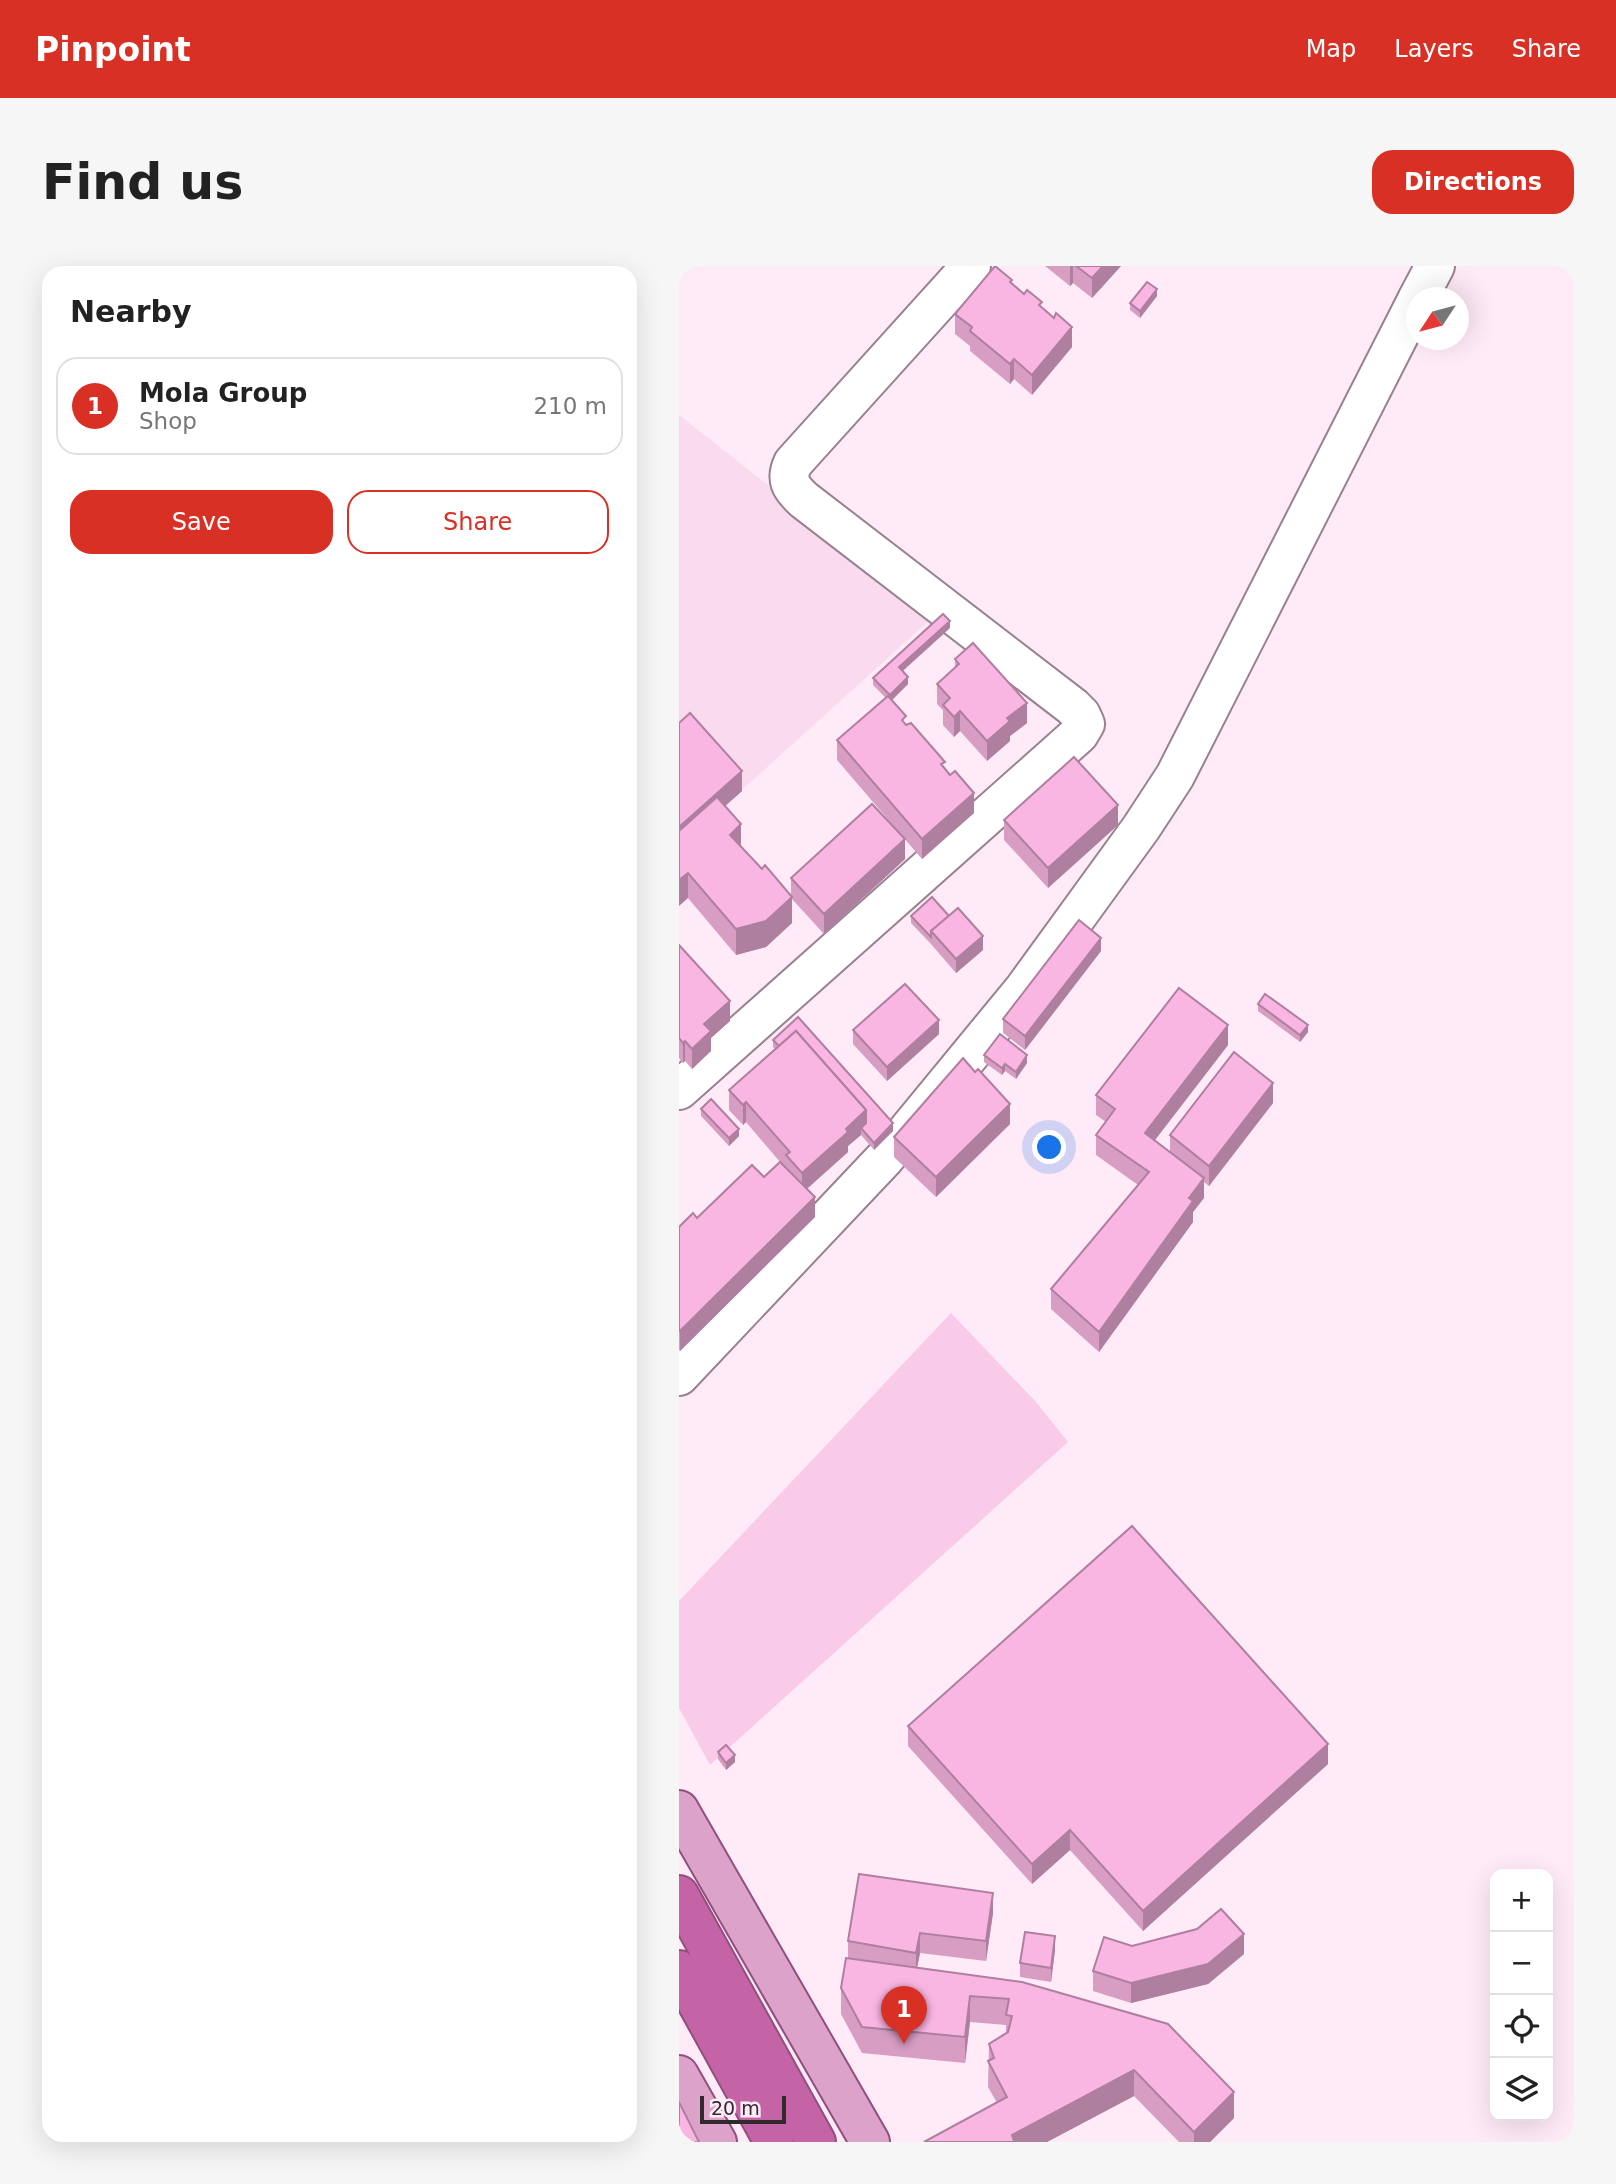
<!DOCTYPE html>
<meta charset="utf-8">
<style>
:root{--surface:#fff;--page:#f6f6f6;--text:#222;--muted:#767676;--line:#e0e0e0;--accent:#d93025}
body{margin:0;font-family:"DejaVu Sans",sans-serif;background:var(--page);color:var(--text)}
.controls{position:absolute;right:21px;bottom:21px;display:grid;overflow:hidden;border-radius:14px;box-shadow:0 7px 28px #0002}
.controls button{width:63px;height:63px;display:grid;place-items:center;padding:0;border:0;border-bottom:2px solid var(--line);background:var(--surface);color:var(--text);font:35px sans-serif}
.compass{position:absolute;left:727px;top:21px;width:63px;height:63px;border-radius:50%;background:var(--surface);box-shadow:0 7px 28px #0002;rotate:234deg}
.scale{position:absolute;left:21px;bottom:18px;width:86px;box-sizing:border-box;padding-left:7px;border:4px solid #32292f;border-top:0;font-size:19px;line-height:24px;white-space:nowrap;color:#32292f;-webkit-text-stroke:5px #ffeaf7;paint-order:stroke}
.you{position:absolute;left:371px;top:882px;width:24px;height:24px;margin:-18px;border:5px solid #fff;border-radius:50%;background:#1a73e8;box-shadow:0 0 0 10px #1a73e833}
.badge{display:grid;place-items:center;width:46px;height:46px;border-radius:50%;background:var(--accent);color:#fff;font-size:23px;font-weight:700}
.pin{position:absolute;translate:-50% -58px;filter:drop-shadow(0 2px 4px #0008)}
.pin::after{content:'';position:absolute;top:37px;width:24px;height:21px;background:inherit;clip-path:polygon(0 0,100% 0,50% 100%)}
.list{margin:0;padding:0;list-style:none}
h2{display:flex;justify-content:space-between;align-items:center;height:91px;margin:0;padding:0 28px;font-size:30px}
h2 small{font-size:23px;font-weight:400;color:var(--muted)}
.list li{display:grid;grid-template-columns:46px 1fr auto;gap:21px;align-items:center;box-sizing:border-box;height:98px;margin:0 14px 14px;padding:0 14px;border:2px solid var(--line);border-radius:21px}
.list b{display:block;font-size:26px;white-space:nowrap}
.list p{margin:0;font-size:23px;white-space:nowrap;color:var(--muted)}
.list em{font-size:23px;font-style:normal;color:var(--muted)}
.actions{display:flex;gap:14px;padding:21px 28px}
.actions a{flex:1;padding:16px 0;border:2px solid var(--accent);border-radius:21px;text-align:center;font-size:24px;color:var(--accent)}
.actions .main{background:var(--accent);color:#fff}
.icon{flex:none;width:38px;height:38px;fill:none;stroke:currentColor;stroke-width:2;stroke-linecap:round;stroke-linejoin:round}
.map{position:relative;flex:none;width:895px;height:1876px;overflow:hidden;border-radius:21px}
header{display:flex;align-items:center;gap:42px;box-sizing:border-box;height:98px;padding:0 35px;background:var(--accent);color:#fff}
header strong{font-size:33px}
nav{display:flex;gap:38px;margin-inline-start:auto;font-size:24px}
.intro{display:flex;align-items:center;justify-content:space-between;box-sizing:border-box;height:168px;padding:0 42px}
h1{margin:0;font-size:49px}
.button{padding:18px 32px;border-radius:21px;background:var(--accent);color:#fff;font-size:24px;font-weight:700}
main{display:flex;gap:42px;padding:0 42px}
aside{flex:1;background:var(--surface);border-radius:21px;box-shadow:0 7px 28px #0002}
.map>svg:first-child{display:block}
</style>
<header>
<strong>Pinpoint</strong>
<nav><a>Map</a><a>Layers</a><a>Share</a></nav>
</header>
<div class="intro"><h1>Find us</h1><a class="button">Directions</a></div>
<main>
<aside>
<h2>Nearby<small></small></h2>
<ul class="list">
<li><span class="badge">1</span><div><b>Mola Group</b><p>Shop</p></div><em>210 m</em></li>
</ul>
<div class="actions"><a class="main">Save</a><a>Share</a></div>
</aside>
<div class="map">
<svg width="895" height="1876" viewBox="0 0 895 1876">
<rect width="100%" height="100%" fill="#ffeaf7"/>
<path fill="#fadaee" d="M0,149L255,350L0,581Z"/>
<path fill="#f9cbe9" d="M272,1047L357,1136L389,1176L31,1499L0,1442V1335Z"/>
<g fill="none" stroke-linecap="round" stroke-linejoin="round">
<g stroke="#988290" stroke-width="42">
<g id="minor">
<path d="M739,32L756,0"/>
<path d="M0,824L400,468L406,458L402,449L394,441L125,234C112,222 106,214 114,197L292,0"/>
<path d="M0,1110L206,892L345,723L462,562L496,510L738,34"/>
</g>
</g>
<g stroke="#914f7d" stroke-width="42">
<g id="major">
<path d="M0,1544L191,1876"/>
<path d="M0,1809L38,1876"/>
</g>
</g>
<g stroke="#914f7d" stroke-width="42">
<g id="highway">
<path d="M0,1629L137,1876"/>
<path d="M0,1704L95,1876"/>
</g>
</g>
<use href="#minor" stroke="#fff" stroke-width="38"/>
<use href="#major" stroke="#dca2ca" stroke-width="38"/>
<use href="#highway" stroke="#c464a7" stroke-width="38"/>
</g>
<g fill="#d79dc3">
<path d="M366,0H442L413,32L394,17L391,20Z"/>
<path d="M333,18L363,41L393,81L353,129L335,113L331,118L291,85V80L276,68V48Z"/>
<path d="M478,30L461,52L451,44V37Z"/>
<path d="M271,362L224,405L229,418L213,434L227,459L266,502L295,547L243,593L158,494V474L207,432L194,419V412Z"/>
<path d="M276,393L348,457L331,470V475L308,495L281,465L275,471L264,459V444L258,438V418L276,402Z"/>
<path d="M0,457L63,525L46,540L62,582L83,603L112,631V612L226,593L145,668L113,633V657L87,681L57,689L9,632Z"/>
<path d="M325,554L439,559L369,622L325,574Z"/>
<path d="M232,650H270L304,684L277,707L252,678L232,657Z"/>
<path d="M0,679L51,755L32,772V785L13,803L6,795L4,797L0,792Z"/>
<path d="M422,685L346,784L324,767V753Z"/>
<path d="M579,738L629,766L621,776L579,745Z"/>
<path d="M174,764L260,768L208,815L174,778Z"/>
<path d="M94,774L214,865L195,884L182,869L169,880V886L128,923L136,951L1,1085L0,1084V961L18,952L85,911L107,903L67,856L64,859L50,844V824L96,783L94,781Z"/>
<path d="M549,779L476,874L491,886V869L594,837L530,920L525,916V932L514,946V956L420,1086L372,1043V1023L459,919L417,889V869L427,856L417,849V829Z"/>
<path d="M305,789L348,797L337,813L326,805L323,809L305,796Z"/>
<path d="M22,843L60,870L50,880L22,850Z"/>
<path d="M331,858L257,931L215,891V871Z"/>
<path d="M229,1460L649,1498L464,1665L391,1584L353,1618L229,1480Z"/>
<path d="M39,1486L56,1496L47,1504L39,1493Z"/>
<path d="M314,1647L307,1695L241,1687L238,1702L343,1716L555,1852L531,1876H500L455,1830L368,1876H245L318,1837L309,1821L310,1778L327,1767V1759L291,1756L286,1797L183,1787L162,1748V1722L169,1692V1675Z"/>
<path d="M453,1680L565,1688L529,1718L452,1737L414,1725V1705Z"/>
<path d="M376,1684L372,1716L341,1711V1697Z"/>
</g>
<g fill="#af7f9f">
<path d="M391,0H394V17L391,20Z"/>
<path d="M424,0H442L413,32V12Z"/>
<path d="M478,23V30L461,52V45Z"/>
<path d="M393,61V81L353,129V109Z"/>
<path d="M335,93V113L331,118V98Z"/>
<path d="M271,355V362L220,408V401Z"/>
<path d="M229,411V418L211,436V429Z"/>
<path d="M348,437V457L331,470V475L308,495V475L328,452Z"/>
<path d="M281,445V465L275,471V451Z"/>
<path d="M63,505V525L0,581V561Z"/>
<path d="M295,527V547L243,593V573Z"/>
<path d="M439,539V559L369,622V602Z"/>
<path d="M62,558V583L51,569Z"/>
<path d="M226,573V593L145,668V648Z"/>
<path d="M9,607V632L0,640V614Z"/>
<path d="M113,631V657L87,681L57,689V663Z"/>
<path d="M304,670V684L277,707V693Z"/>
<path d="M422,672V685L346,784V770Z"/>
<path d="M51,735V755L32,772V785L13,803V783L25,758Z"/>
<path d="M260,754V768L208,815V801Z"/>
<path d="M549,759V779L466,887V867Z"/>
<path d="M629,759V766L621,776V769Z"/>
<path d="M6,775V795L4,797V777Z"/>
<path d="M348,789V797L337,813V806Z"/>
<path d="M326,798V805L323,809V802Z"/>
<path d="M594,817V837L530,920V900Z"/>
<path d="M67,836V856L64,859V839Z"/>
<path d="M331,838V858L257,931V911Z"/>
<path d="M187,844V865L182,862V869L169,880V886L123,927V907L167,863Z"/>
<path d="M214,857V865L195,884V877Z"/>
<path d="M60,863V870L50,880V872Z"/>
<path d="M525,912V932L514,946V956L420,1086V1066L510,932Z"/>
<path d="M136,931V951L1,1085V1065Z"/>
<path d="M649,1478V1498L464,1665V1645Z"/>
<path d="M56,1489V1496L47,1504V1497Z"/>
<path d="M391,1564V1584L353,1618V1598Z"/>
<path d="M314,1627V1647L307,1695V1675Z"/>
<path d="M241,1667V1687L237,1707V1687Z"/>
<path d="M565,1668V1688L529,1718L452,1737V1717Z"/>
<path d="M376,1670V1684L372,1716V1702Z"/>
<path d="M291,1730V1756L286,1797V1771Z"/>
<path d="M455,1804V1830L368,1876H333V1869Z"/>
<path d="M555,1826V1852L531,1876H515V1866Z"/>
</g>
<g fill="#fab6e3" stroke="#af7f9f" stroke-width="2">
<path d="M316,0L333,14L331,16L345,28L348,24L363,36L360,39L375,52L377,47L393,61L353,109L335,93L331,98L291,65L293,61L276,48Z"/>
<path d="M397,0H424L413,12Z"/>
<path d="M468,16L478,23L461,45L451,37Z"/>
<path d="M264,348L271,355L220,401L229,411L211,429L194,412Z"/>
<path d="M294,377L348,437L328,452L331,455L308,475L281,445L275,451L264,439L271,432L258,418L280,398L276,393Z"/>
<path d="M209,430L227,450L223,454L227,459L232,457L266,496L262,498L271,509L276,505L295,527L243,573L158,474Z"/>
<path d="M11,447L63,505L0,561V457Z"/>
<path d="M395,491L439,539L369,602L325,554Z"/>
<path d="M38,531L62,558L51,569L83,603L86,599L113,631L87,655L57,663L9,607L0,614V565Z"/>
<path d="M193,538L226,573L145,648L112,612Z"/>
<path d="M253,631L270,650L252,665V671L232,650Z"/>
<path d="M279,642L304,670L277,693L252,665Z"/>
<path d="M400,654L422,672L346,770L324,753Z"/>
<path d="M0,679L51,735L25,758L32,765L13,783L6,775L4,777L0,772Z"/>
<path d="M226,718L260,754L208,801L174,764Z"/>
<path d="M500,722L549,759L466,867L525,912L510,932L514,935L420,1066L372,1023L470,906L417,869L436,843L417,829Z"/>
<path d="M586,728L629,759L621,769L579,738Z"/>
<path d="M119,751L214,857L195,877L182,862L187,857V844L117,765L100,780L94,774Z"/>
<path d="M117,765L187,844L167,863L169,866L123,907L107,889L111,886L67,836L64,839L50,824Z"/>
<path d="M321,768L348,789L337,806L326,798L323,802L305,789Z"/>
<path d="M555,786L594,817L530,900L491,869Z"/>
<path d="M284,792L296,806L299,803L331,838L257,911L215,871Z"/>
<path d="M32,833L60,863L50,872L22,843Z"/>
<path d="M101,896L136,931L1,1065L0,1063V961L14,947L18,952L73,899L85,911Z"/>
<path d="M453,1260L649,1478L464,1645L391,1564L353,1598L229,1460Z"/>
<path d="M47,1479L56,1489L47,1497L39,1486Z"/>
<path d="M180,1608L314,1627L307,1675L241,1667L237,1687L169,1675Z"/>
<path d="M542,1643L565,1668L529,1698L452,1717L414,1705L425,1671L453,1680L518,1663Z"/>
<path d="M346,1666L376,1670L372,1702L341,1697Z"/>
<path d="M167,1692L343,1716L489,1758L555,1826L515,1866L455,1804L333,1869L335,1875L334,1876H245L328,1831L309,1795L315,1792L310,1778L329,1766L333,1750L327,1749L330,1733L291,1730L286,1771L183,1761L162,1722Z"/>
<path d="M0,1836L20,1876H0Z"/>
</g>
</svg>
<div class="controls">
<button>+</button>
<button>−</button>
<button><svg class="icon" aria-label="locate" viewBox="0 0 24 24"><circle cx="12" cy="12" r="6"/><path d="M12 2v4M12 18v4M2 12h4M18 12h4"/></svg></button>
<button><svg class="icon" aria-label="layers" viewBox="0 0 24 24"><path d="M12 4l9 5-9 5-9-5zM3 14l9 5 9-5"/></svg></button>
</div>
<svg class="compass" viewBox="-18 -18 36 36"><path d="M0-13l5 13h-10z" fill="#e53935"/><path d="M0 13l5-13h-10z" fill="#767676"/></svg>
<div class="scale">20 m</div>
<div class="you"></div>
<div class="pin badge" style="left:225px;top:1778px">1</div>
</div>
</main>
